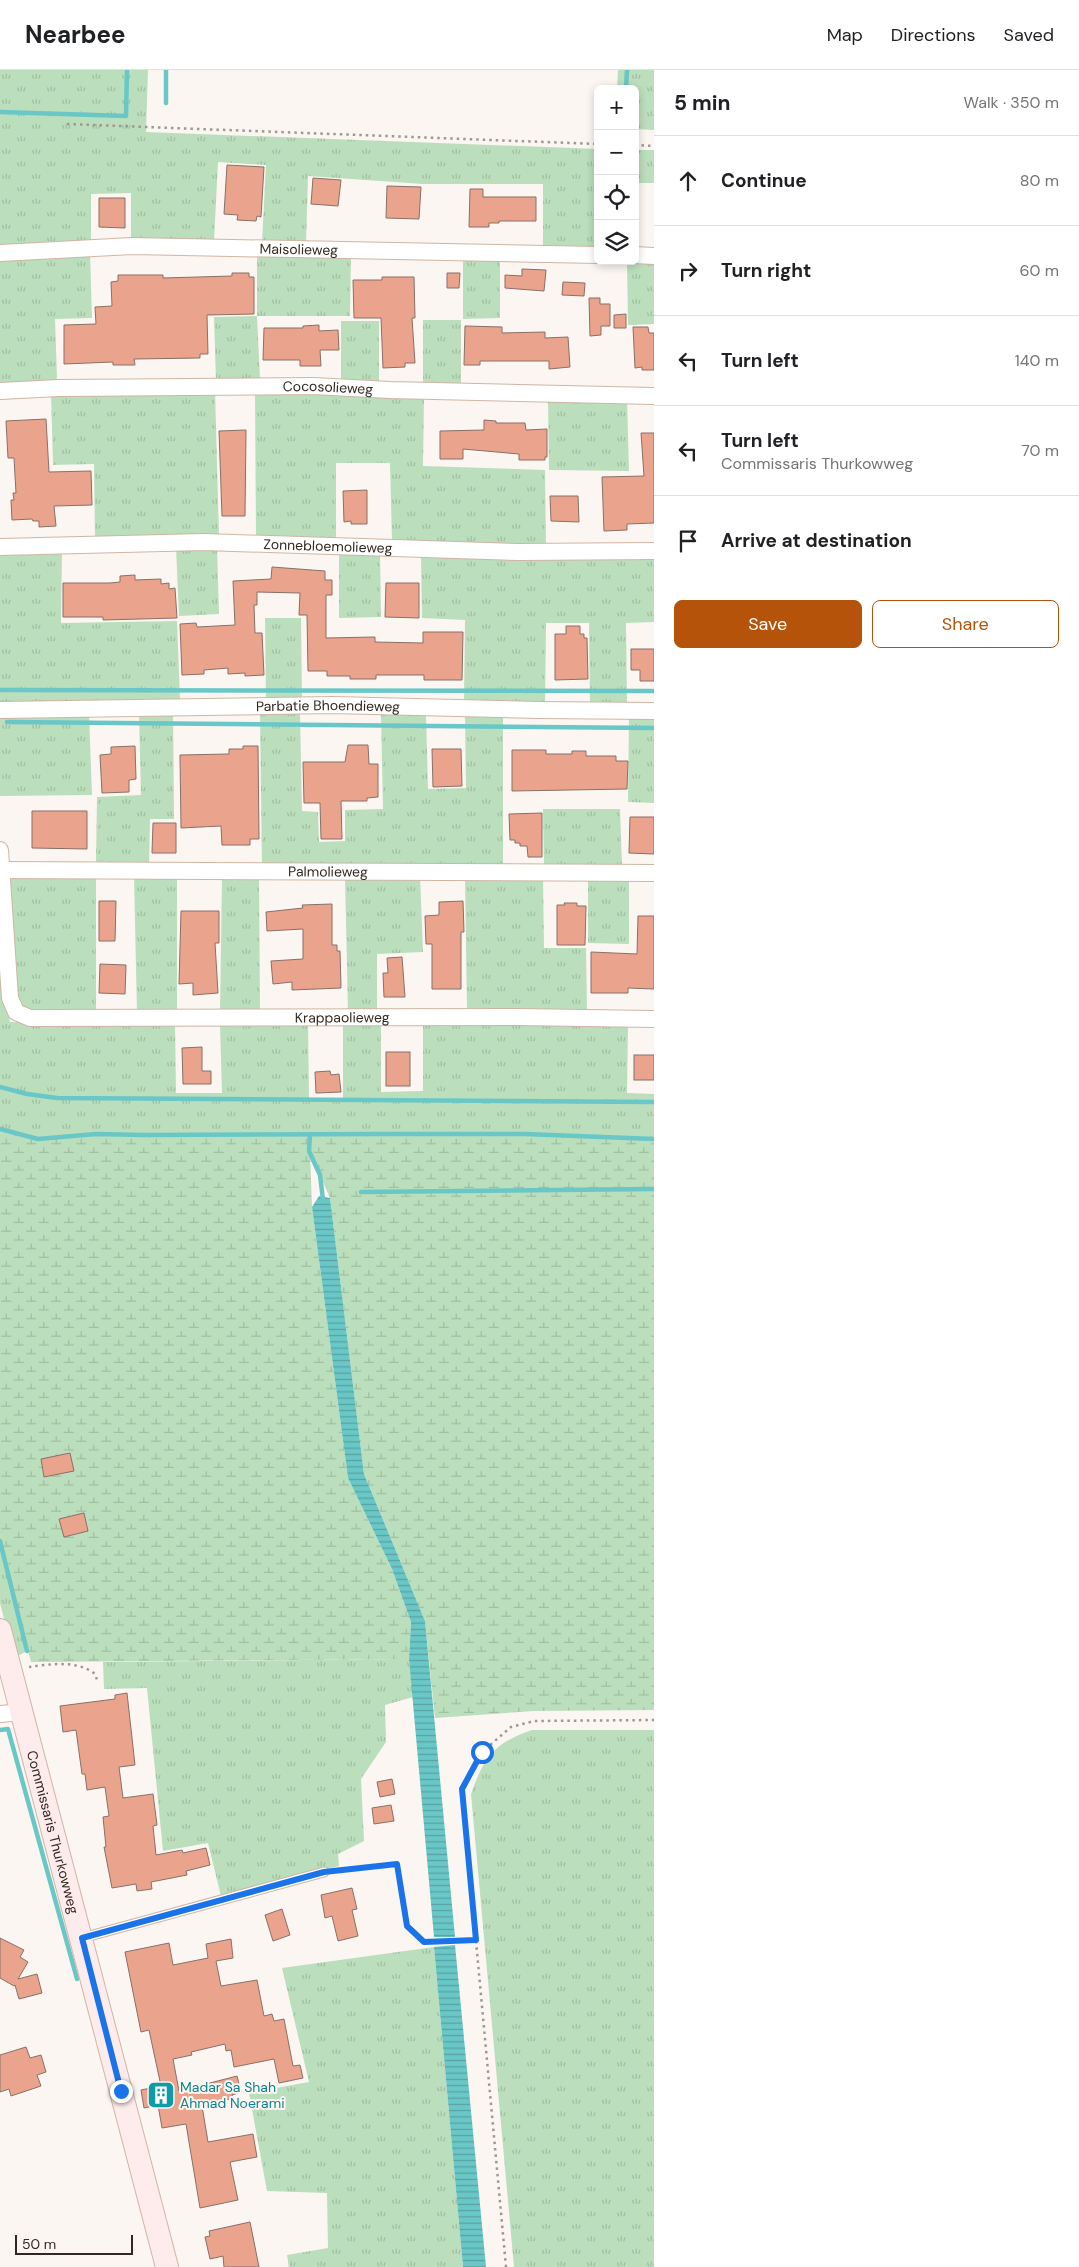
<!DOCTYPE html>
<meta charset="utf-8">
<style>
:root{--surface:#fff;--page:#f2f2f2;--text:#202124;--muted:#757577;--line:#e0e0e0;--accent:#b45309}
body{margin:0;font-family:"DM Sans",sans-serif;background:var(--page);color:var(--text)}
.controls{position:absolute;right:15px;top:15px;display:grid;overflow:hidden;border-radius:8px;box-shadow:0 2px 8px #0003}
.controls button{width:45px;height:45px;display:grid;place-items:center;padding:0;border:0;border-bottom:1px solid var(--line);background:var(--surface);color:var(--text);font:25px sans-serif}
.scale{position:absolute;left:15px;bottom:12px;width:118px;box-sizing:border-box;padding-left:5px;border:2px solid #322821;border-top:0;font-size:14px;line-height:18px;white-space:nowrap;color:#322821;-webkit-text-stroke:4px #fbf6f2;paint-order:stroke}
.stop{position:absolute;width:15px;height:15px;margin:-11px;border:4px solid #1a73e8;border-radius:50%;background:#fff}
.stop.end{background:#1a73e8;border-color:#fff;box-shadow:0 1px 5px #0008}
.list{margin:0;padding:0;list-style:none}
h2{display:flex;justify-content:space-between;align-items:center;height:65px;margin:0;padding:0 20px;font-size:21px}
h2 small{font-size:16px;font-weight:400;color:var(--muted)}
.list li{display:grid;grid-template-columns:32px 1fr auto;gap:15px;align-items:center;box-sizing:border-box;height:90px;padding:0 20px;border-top:1px solid var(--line)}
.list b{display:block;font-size:19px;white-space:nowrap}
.list p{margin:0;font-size:16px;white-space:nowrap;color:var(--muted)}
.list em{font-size:16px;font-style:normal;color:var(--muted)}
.actions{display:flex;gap:10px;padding:15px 20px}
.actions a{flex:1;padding:11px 0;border:1px solid var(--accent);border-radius:8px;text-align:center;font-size:18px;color:var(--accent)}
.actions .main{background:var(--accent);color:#fff}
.icon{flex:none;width:28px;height:28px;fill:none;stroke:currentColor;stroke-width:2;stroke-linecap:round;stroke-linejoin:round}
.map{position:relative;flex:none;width:654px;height:2197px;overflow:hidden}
header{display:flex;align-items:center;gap:30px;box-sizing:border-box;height:70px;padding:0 25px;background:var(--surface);border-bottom:1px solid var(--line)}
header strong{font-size:24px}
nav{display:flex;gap:28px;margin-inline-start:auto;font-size:18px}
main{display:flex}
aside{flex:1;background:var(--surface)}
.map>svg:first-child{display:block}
</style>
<header>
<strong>Nearbee</strong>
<nav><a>Map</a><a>Directions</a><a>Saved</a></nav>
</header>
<main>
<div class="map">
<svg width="654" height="2197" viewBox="0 0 654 2197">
<defs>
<pattern id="grass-tufts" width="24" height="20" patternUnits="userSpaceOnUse" patternTransform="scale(1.25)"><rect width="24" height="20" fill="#bbdebc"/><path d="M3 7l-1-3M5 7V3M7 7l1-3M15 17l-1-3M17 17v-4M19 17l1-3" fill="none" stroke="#a1bea1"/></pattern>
<pattern id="wetland-marsh" width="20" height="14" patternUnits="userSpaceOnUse" patternTransform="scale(1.25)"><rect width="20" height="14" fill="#bbdebc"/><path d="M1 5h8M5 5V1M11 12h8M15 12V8" fill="none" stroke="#a1bea1"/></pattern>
<pattern id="water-rules" width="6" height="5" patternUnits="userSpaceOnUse" patternTransform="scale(1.25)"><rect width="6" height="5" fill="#69c7c7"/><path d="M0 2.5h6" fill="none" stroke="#57a2a1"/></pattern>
</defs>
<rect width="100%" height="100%" fill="#fbf6f2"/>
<g fill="url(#grass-tufts)">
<path d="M0,0H148L146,62L598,79V179L543,178V114H423L308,106L306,174L262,172L266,95L218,92L214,171L131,172V123L91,124V172L0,178Z"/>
<path d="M618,0H654V60L635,59V19H617Z"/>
<rect x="635" y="80" width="19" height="33"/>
<path d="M90,182L92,248L55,249L57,308L53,314L0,316V187Z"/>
<path d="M257,183L351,184L350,246H257L260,309L216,311L214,247L257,246Z"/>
<path d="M500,186V248L463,249V187Z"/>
<path d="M654,189V254L628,255L627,191Z"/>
<rect x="423" y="250" width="38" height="67"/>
<rect x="341" y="251" width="38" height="63"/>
<path d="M215,321L219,467L95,469L94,394L53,395L51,323Z"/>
<path d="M255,322L424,325L423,396L545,400L546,477L392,471L390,393H336V468H256Z"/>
<path d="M548,328L627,329L629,401L549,400Z"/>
<path d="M217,476L219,544L179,546L176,477Z"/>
<path d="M62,480L61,553L177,551L180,629L8,635L0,633V482Z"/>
<path d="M339,480L380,481L381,547L339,548Z"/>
<path d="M421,484L654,486V552L626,553L627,633H590L589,553H546L545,633L464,632L465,550L422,548Z"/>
<path d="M265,548H301L302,629L266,630Z"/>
<path d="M260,641H300L302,741L318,742L319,772L345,771V740L383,739L381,645L426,644L428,719L466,718L465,645L503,644V797H262Z"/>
<path d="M173,642L174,749H150L149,796L96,794L97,727L141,725L139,643Z"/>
<path d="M89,643L92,725L0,726V648Z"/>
<path d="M629,647H654V733L628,732Z"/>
<path d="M543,739H620L622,796H544Z"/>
<path d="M96,805V942C72,943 32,951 16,930L10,811L13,807Z"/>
<path d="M420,805L423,882L377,884V943H348L345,806Z"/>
<path d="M543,805L544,878H586L587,942L467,941L465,806Z"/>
<path d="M134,806H177V942L137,943Z"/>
<path d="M259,806L260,942H220L222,807Z"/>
<path d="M588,808H629V874L588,873Z"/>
<path d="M0,844L5,928L10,952L175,953L176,1023H222L220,954L308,953L309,1029L343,1030V954L381,953V1022L423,1021V953H628L627,1023L654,1024V1069L525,1064H381L143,1065L96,1064L38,1069L0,1059Z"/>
<path d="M0,1471L27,1581L14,1588L0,1533Z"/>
<path d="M409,1589L413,1627L385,1635L386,1672L361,1709L364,1771L338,1784L339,1796L221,1826L208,1773L163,1781L147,1618L104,1619L103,1592Z"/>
<path d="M532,1660H654V2197H514L471,1724C484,1687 494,1673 532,1660Z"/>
<path d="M434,1877L463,2197H289L287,2185L328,2178L327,2123L267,2121L249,2023L309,2012L282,1898Z"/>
</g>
<path fill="url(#wetland-marsh)" d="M0,1059L38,1069L96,1064H525L654,1069V1640L534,1641L435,1648L425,1551L364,1404L330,1128L310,1082L312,1137L348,1408L392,1499L411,1552L409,1589L31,1592L0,1471Z"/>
<g fill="url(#water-rules)">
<path d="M319,1126L330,1128L364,1404L425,1551L455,1867H434L409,1589L411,1552L392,1499L348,1408L312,1137Z"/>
<path d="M455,1875L486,2197H463L434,1877Z"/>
</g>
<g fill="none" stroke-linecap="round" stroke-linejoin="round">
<g stroke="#69c7c7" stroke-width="4.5">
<path d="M626,19L627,0"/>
<path d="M166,33V0"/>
<path d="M0,42L126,46L127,0"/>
<path d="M1,620L654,621"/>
<path d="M7,652L654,658"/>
<path d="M0,1017L27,1024L57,1028L654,1032"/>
<path d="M0,1059L38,1069L96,1064L143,1065L381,1064H525L654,1069"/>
<path d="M310,1064L309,1081L320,1105L323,1130"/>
<path d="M361,1122L654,1119"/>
<path d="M0,1471L27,1581"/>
<path d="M0,1660L8,1659L77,1909"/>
</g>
</g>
<g fill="#eaa48d" stroke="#8a6f66">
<path d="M227,95L264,97L261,147L257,146L256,151L237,150L238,145L224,144Z"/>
<path d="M313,108L341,110L338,136L311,134Z"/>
<path d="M387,116L421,117L419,149L386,148Z"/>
<path d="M470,119H483V127H536V151H499V153H489V157H469Z"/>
<path d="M99,128H125V158L99,157Z"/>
<path d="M522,199L546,200L544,221L505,218V205L522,206Z"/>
<path d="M232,203H249V207H254V244L207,245L208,284H200V288L134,289L135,295H113V292L64,294V255L96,254L95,237L112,236L111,212L118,211V205H163V208L232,206Z"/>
<path d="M447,203H460L459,218H447Z"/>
<path d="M382,207H414L415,248H412L415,293H405V297L383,298L381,248H354L353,210H382Z"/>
<path d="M563,212L585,213L584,226L562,225Z"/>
<path d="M589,228H600V234H610V256H601V265L590,266Z"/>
<path d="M626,244V258H614V245Z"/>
<path d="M319,255V261L338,260L339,280H320L321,296H300V290H263L264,258H303V256Z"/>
<path d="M465,256L502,257V263L545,262V268L568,267L570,297L549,299V291H480V295H464Z"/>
<path d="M633,257H648L649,263H654V300H642V297L635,298Z"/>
<path d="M46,349L49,402L91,401L92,435L54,436L56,456L39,457V451H33L32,449L12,450L11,430H14L13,423H16L14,388H8L6,351Z"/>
<path d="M484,350L496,351V353H525L526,360L547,359V387H545V390H519V384L463,379V389H440V361L484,360Z"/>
<path d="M246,360L245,446H222L219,361Z"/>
<path d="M641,363H654V453L627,454V460L604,461L602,407L644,406Z"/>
<path d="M367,420V454H351V451L344,452L343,421Z"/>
<path d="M550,426H578L579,452L551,451Z"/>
<path d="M272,497L325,501V510H332V525H326V568L375,567V572L423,573V562H463L462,610H424V605H376V609H350V606H327V601H308L307,545H299L300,523L257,522V535H254L255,563H262L264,605L245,606V603L228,604V598L204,600V604L182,605L180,554L196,553L197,557L235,555L233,511L271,509Z"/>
<path d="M135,505V510L161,509V514L169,513V519L175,518L177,548L103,550V547H63V513H110L120,512V506Z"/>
<path d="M386,513H419V548L385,547Z"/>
<path d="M566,556H580V564H584V568H587L588,609L555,610V564H566Z"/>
<path d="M631,579H654V611H640V600H631Z"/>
<path d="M348,675H368L369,694H378V727L367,728V731H341L342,769H321L320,733H304L303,692H345Z"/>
<path d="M135,676L136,709L129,710V722L102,723L100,685L111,684V677Z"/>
<path d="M243,676H258L259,769H250V775H222L221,756L181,758L180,685L229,684V679H243Z"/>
<path d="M432,679H461L462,716L433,717Z"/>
<path d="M512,680H546V684H572V681H586V686H616V691H628L627,719L512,721Z"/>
<path d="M32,741H87V779L32,778Z"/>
<path d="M542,743V787H528L527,776H520V773H515V770H510L509,744Z"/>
<path d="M630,747H654V784L629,783Z"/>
<path d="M153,753H176V783H152Z"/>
<path d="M99,831H116L115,871H99Z"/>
<path d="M463,831L464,862H461V919H432V874H426L425,846L439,845V832Z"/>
<path d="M564,833H577V836H586L585,875H557V835H565Z"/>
<path d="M332,834V875H337V881H340L341,918L292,920V912L273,914L271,891L303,889V859L267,861L266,842L303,838L302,835Z"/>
<path d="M181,841H219V873H215L218,923L193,925V913L179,914Z"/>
<path d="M638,846H654V919L628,918V923H591V882L637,884Z"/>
<path d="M402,887L405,927H384L383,903H388L387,888Z"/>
<path d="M100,894L126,895L125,924L99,923Z"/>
<path d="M202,977V1001H211V1014H183L182,978Z"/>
<rect x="386" y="982" width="24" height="34"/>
<rect x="634" y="985" width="20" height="25"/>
<path d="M330,1001L331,1005L339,1004L341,1022L316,1023L315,1002Z"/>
<path d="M70,1383L74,1401L44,1407L41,1389Z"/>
<path d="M84,1443L88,1461L64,1467L59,1449Z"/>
<path d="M127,1623L135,1695L119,1697L123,1728L153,1724L157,1755L153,1756L156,1785L182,1780L183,1783L206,1778L210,1795L186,1801L187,1805L151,1812L152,1819L137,1821L136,1814L112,1818L104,1777H106L103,1747L109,1746L105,1717L87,1720L85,1704H82L76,1660L63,1662L60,1636L115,1629V1625Z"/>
<path d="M392,1709L395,1724L380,1727L377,1712Z"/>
<path d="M391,1735L394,1751L374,1754L372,1738Z"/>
<path d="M352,1818L357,1839L352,1840L358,1866L338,1871L332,1846L325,1848L321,1825Z"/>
<path d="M282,1839L290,1865L273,1871L265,1845Z"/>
<path d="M0,1868L24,1880L20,1887L28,1892L18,1909L37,1904L42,1923L19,1929L15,1915L14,1916L0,1908Z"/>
<path d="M231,1869L233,1888L216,1891L221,1916L257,1910L264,1946L272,1944L274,1951L284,1949L293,1996L300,1995L303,2008L279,2013L274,1989L234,1997L231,1980L226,1981L225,1974L191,1982L192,1985L173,1989L179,2021L237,2006L241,2022L232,2025L233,2028L202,2036L208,2072L253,2064L257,2087L230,2092L238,2130L200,2138L186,2054L162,2058L158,2035L144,2038L141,2020L161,2016L149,1960L141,1962L125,1882L169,1873L173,1895L208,1888L206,1874Z"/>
<path d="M26,1977L30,1988L41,1985L46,2002L37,2005L41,2016L11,2026L9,2019L0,2022V1985Z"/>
<path d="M250,2152L259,2197H224L223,2186L210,2189L205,2167L210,2166L209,2161Z"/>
</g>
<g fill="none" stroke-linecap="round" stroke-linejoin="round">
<g stroke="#cfb6a4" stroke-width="11">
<path id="lane" d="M82,1868L324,1802"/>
</g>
<g stroke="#cfb6a4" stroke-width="18">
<g id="street">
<path id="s1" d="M0,183L132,176L598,185"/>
<path d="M635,185L654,186"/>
<path id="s2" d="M0,321L59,318L313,316L390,320L654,326"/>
<path id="s3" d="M0,477L204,472L518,482L654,481"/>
<path id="s4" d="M0,640L332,635L538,640L654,641"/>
<path id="s5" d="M0,780L10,928L16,942L30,948L516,947L654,949"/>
<path id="s6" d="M3,800L654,803"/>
<path d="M0,1644L21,1642"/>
</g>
</g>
<g stroke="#cfb6a4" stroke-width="24">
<g id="secondary">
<path id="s7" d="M0,1560L167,2197"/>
</g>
</g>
<g stroke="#9f9792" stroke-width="2.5" stroke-dasharray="2.5 4" stroke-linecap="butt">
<path d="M67,54L598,74"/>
<path d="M635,75L654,76"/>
<path d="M29,1597C50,1594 78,1590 95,1604L98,1613"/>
<path d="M336,1801L397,1794L407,1856L424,1872L475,1870"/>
<path d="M506,2197L462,1719L482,1682L511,1657L534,1651L654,1650"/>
</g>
<use href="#lane" stroke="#fff" stroke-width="9"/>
<use href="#street" stroke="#fff" stroke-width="16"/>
<use href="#secondary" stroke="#feebeb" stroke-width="22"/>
</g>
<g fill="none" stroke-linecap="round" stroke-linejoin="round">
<path stroke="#1a73e8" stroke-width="6" d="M121,2021L82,1868L324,1802L397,1794L407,1856L424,1872L476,1870L462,1719L482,1682"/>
</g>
<defs>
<g id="building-square" transform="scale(1.4375)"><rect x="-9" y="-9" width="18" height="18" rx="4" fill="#0f9aa8" stroke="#fbf6f2"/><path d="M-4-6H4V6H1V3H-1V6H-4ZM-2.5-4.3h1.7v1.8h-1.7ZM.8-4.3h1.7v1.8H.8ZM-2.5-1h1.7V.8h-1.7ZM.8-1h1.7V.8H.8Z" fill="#fff"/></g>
</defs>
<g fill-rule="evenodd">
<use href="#building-square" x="161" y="2025"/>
</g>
<g text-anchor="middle" stroke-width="4" stroke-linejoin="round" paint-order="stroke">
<g font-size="14" fill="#322821" stroke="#fbf6f2">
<text dy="5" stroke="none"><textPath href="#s1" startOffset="299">Maisolieweg</textPath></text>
<text dy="5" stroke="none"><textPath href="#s2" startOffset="328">Cocosolieweg</textPath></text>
<text dy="5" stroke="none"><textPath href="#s3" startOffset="328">Zonnebloemolieweg</textPath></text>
<text dy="5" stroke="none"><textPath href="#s4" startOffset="328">Parbatie Bhoendieweg</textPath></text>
<text dy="5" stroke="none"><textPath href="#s6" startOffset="325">Palmolieweg</textPath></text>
<text dy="5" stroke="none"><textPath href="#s5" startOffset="491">Krappaolieweg</textPath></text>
<text dy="5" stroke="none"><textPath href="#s7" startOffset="209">Commissaris Thurkowweg</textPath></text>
</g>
<g font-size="14" fill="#0d838f" stroke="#fbf6f2" text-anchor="start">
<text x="180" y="2022">Madar Sa Shah<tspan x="180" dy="16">Ahmad Noerami</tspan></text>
</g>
</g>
</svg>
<div class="controls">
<button>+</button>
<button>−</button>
<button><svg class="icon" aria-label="locate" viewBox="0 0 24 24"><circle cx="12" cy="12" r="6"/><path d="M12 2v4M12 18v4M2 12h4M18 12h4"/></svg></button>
<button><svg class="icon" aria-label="layers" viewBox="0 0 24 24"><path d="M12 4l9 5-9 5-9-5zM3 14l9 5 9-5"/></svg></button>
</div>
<div class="scale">50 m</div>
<div class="stop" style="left:482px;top:1682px"></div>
<div class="stop end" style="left:121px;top:2021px"></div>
</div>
<aside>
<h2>5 min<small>Walk · 350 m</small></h2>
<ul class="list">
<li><svg class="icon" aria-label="ahead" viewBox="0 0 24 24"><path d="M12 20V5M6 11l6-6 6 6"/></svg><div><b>Continue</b></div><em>80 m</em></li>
<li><svg class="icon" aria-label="right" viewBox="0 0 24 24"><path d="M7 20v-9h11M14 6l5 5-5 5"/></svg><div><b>Turn right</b></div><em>60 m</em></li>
<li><svg class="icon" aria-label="left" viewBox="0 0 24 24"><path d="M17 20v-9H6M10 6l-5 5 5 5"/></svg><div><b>Turn left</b></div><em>140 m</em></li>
<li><svg class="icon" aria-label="left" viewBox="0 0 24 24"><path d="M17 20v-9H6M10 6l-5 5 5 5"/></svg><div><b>Turn left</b><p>Commissaris Thurkowweg</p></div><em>70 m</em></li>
<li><svg class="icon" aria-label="arrive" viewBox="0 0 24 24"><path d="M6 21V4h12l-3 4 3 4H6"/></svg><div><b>Arrive at destination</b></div></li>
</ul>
<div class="actions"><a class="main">Save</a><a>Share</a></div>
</aside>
</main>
